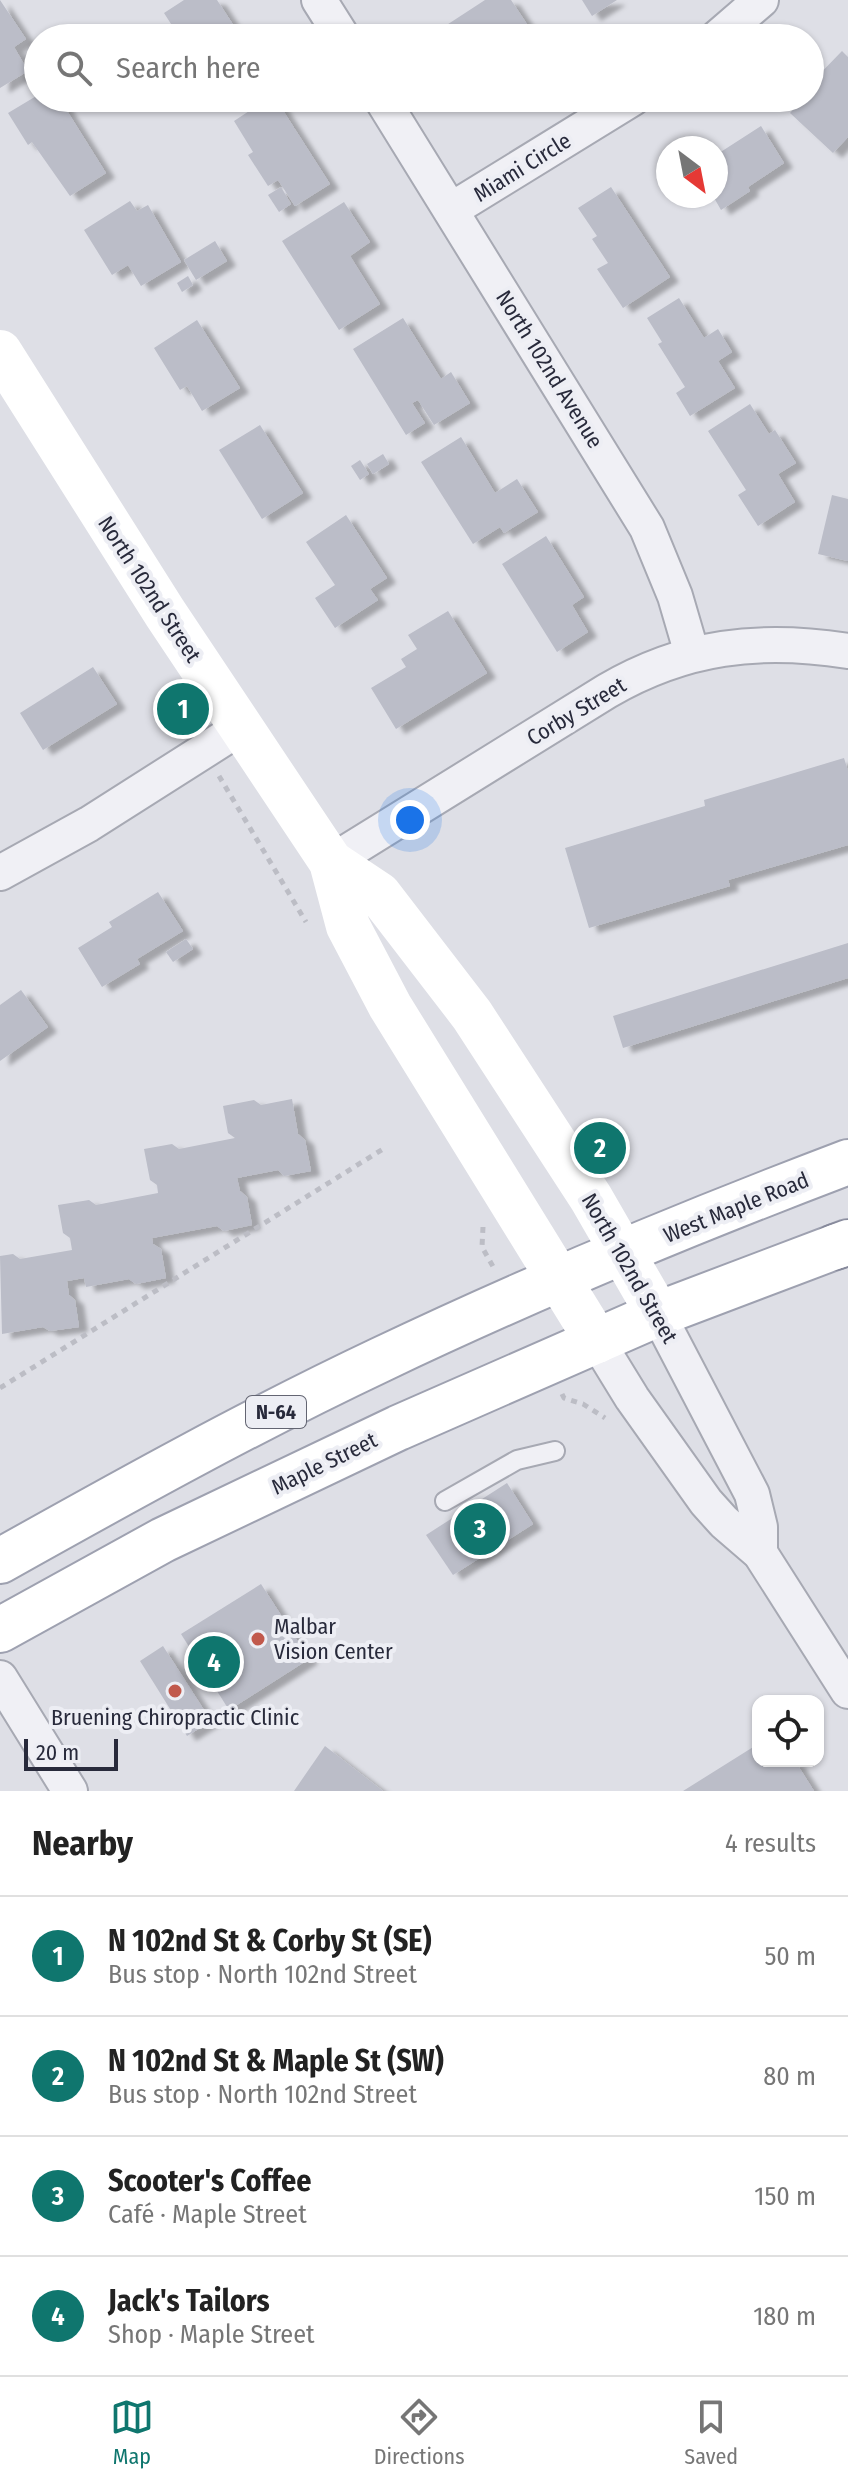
<!DOCTYPE html>
<meta charset="utf-8">
<style>
:root{--surface:#fff;--page:#f6f6f6;--text:#222;--muted:#767676;--line:#e0e0e0;--accent:#0f766e}
body{margin:0;font-family:"Fira Sans Condensed",sans-serif;background:var(--page);color:var(--text)}
.controls{position:absolute;right:24px;bottom:24px;display:grid;overflow:hidden;border-radius:16px;box-shadow:0 2px 6px #0004}
.controls button{width:72px;height:72px;display:grid;place-items:center;padding:0;border:0;border-bottom:2px solid var(--line);background:var(--surface);color:var(--text);font:40px sans-serif}
.compass{position:absolute;left:656px;top:136px;width:72px;height:72px;border-radius:50%;background:var(--surface);box-shadow:0 2px 6px #0004;rotate:148deg}
.scale{position:absolute;left:24px;bottom:20px;width:94px;box-sizing:border-box;padding-left:8px;border:4px solid #282a3b;border-top:0;font-size:22px;line-height:28px;white-space:nowrap;color:#282a3b;-webkit-text-stroke:6px #edeef4;paint-order:stroke}
.you{position:absolute;left:410px;top:820px;width:28px;height:28px;margin:-20px;border:6px solid #fff;border-radius:50%;background:#1a73e8;box-shadow:0 0 0 12px #1a73e833}
.badge{display:grid;place-items:center;width:52px;height:52px;border-radius:50%;background:var(--accent);color:#fff;font-size:26px;font-weight:700}
.pin{position:absolute;translate:-50% -50%;border:4px solid #fff;box-shadow:0 2px 8px #0006}
.list{margin:0;padding:0;list-style:none}
h2{display:flex;justify-content:space-between;align-items:center;height:104px;margin:0;padding:0 32px;font-size:34px}
h2 small{font-size:26px;font-weight:400;color:var(--muted)}
.list li{display:grid;grid-template-columns:52px 1fr auto;gap:24px;align-items:center;box-sizing:border-box;height:120px;padding:0 32px;border-top:2px solid var(--line)}
.list b{display:block;font-size:30px;white-space:nowrap}
.list p{margin:0;font-size:26px;white-space:nowrap;color:var(--muted)}
.list em{font-size:26px;font-style:normal;color:var(--muted)}
.icon{flex:none;width:44px;height:44px;fill:none;stroke:currentColor;stroke-width:2;stroke-linecap:round;stroke-linejoin:round}
.map{position:relative;flex:none;width:848px;height:1791px;overflow:hidden}
.search{position:absolute;background:var(--surface);box-shadow:0 2px 6px #0004;left:24px;right:24px;top:24px;height:88px;display:flex;align-items:center;gap:20px;box-sizing:border-box;padding:0 28px;border-radius:44px;color:var(--muted);font-size:30px}
.sheet{height:584px;background:var(--surface)}
nav{display:flex;justify-content:space-around;align-items:center;box-sizing:border-box;height:112px;border-top:2px solid var(--line);background:var(--surface);font-size:22px;color:var(--muted)}
nav a{display:grid;justify-items:center;gap:4px}
nav .on{color:var(--accent)}
.map>svg:first-child{display:block}
</style>
<div class="map">
<svg width="848" height="1791" viewBox="0 0 848 1791">
<defs>
<filter id="shadow"><feDropShadow dx="9" dy="5" stdDeviation="2" flood-color="#0004"/></filter>
</defs>
<rect width="100%" height="100%" fill="#dedfe6"/>
<g fill="#bbbdc8" filter="url(#shadow)">
<path d="M0,0L26,39L14,47L28,71L0,88Z"/>
<path d="M184,0H217L234,26L228,30L233,38H180L164,13Z"/>
<path d="M485,0H511L536,38H444L439,30Z"/>
<path d="M582,0H617L592,16Z"/>
<path d="M842,51L848,57V137L833,153L790,113L804,98H810V92L814,88L810,84Z"/>
<path d="M38,95V98H59L106,173L70,196L32,142L28,145L8,113Z"/>
<path d="M269,98H275L330,184L295,206L278,180L268,186L248,155L253,152L234,121Z"/>
<path d="M761,126L784,163L748,187L750,191L721,210L713,196H716V155Z"/>
<path d="M281,187L291,204L279,212L268,195Z"/>
<path d="M611,187L670,277L623,308L597,269L608,263L592,239L597,236L578,208Z"/>
<path d="M130,201L137,211L148,205L181,262L141,286L128,265L112,275L84,230Z"/>
<path d="M344,202L370,242L350,256L380,304L339,330L282,241Z"/>
<path d="M215,241L227,261L196,280L184,260Z"/>
<path d="M188,276L193,285L182,292L177,283Z"/>
<path d="M679,298L704,338L718,329L732,352L718,361L735,388L690,416L676,393L685,387L658,344L662,342L647,318Z"/>
<path d="M403,318L441,379L451,372L470,403L434,425L418,400L412,403L425,423L406,435L353,349Z"/>
<path d="M197,320L240,388L202,411L187,386L180,390L154,348Z"/>
<path d="M750,404L769,434L775,430L796,463L778,474L795,502L758,526L738,495L746,490L708,431Z"/>
<path d="M260,425L303,493L262,519L219,450Z"/>
<path d="M461,437L495,493L517,479L538,512L504,533L500,527L473,544L421,462Z"/>
<path d="M383,454L389,464L373,474L367,464Z"/>
<path d="M360,460L369,474L360,480L351,466Z"/>
<path d="M832,495L848,499V561L818,554Z"/>
<path d="M346,515L387,578L370,589L378,600L335,628L315,598L335,585L306,542Z"/>
<path d="M546,536L584,597L572,605L588,632L557,652L502,564Z"/>
<path d="M448,611L487,673L396,729L371,688L406,667L401,659L417,649L408,635Z"/>
<path d="M93,667L117,704L43,750L20,713Z"/>
<path d="M844,758L848,771V845L728,880L730,886L589,928L565,848L705,806L704,800Z"/>
<path d="M158,892L183,931L137,959L140,964L102,987L78,948L112,927L109,922Z"/>
<path d="M186,939L193,949L173,962L166,952Z"/>
<path d="M848,943V978L623,1048L613,1016Z"/>
<path d="M21,990L48,1027L0,1061V1005Z"/>
<path d="M292,1099L298,1134L305,1140L311,1171L284,1176L278,1170L237,1178L240,1191L247,1197L252,1225L224,1231L217,1226L152,1238L153,1244L161,1249L166,1278L136,1284L129,1279L86,1287L84,1278L67,1281L69,1295L75,1300L79,1327L50,1331L43,1327L2,1334L0,1256L13,1254L20,1259L72,1250L70,1238L63,1233L58,1205L89,1200L96,1205L158,1193L157,1185L150,1180L144,1149L172,1144L179,1149L235,1138L228,1133L223,1106L254,1100L261,1105Z"/>
<path d="M507,1483L533,1524L453,1575L426,1535Z"/>
<path d="M261,1584L309,1659L229,1710L181,1634Z"/>
<path d="M163,1646L211,1721L187,1736L140,1661Z"/>
<path d="M758,1744V1761H795L814,1791H683Z"/>
<path d="M325,1746L383,1791H294Z"/>
</g>
<g fill="none" stroke-linecap="round" stroke-linejoin="round">
<g stroke="#a7a9b3" stroke-width="22">
<path id="service" d="M445,1501L517,1460L555,1451"/>
</g>
<g stroke="#a7a9b3" stroke-width="38">
<g id="minor">
<path d="M319,0L343,38"/>
<path d="M717,38L761,0"/>
<path d="M381,98L647,528L675,596L692,654"/>
<path d="M451,210L633,98"/>
<path d="M331,862L607,691C684,646 759,637 848,651"/>
<path d="M0,873L89,824L240,728"/>
<path d="M658,1314L752,1494L760,1527V1553"/>
<path d="M597,1341L632,1398L706,1502L724,1522L760,1553L848,1691"/>
<path d="M0,1678L70,1791"/>
</g>
</g>
<g stroke="#9ea1b0" stroke-width="48">
<g id="primary">
<path d="M0,1561C125,1491 251,1421 380,1360C533,1287 690,1222 848,1162"/>
<path d="M0,1630L163,1540L398,1428L658,1314L848,1242"/>
</g>
</g>
<g stroke="#86899b" stroke-width="48">
<path id="motorway" d="M835,1247L848,1243"/>
</g>
<g stroke="#bcbdc5" stroke-width="5" stroke-dasharray="6 6" stroke-linecap="butt">
<path d="M219,776L306,922"/>
<path d="M483,1227L482,1247L495,1270"/>
<path d="M0,1388L383,1149"/>
<path d="M562,1394L564,1398L583,1404L605,1418"/>
</g>
<use href="#service" stroke="#f0f0f5" stroke-width="18"/>
<use href="#minor" stroke="#f0f0f5" stroke-width="34"/>
<g stroke="#fff" stroke-width="44">
<path d="M0,352L165,613L331,862L348,926L390,1006L597,1341"/>
<path d="M331,862L379,894L472,1015L591,1198L658,1314"/>
</g>
<use href="#primary" stroke="#fff" stroke-width="44"/>
<use href="#motorway" stroke="#fff" stroke-width="44"/>
</g>
<g fill="#c1594c" stroke="#edeef4" stroke-width="3">
<circle cx="258" cy="1639" r="8"/>
<circle cx="175" cy="1691" r="8"/>
</g>
<g text-anchor="middle" stroke-width="8" stroke-linejoin="round" paint-order="stroke">
<rect fill="#edeef4" stroke="#636572" stroke-width="2" x="246" y="1396" width="60" height="32" rx="6"/>
<g font-size="20" font-weight="bold" fill="#282a3b">
<text x="276" y="1419">N-64</text>
</g>
<g font-size="22" fill="#282a3b" stroke="#edeef4">
<text transform="translate(522 167) rotate(-32)" y="8">Miami Circle</text>
<text transform="translate(550 369) rotate(58)" y="8">North 102nd Avenue</text>
<text transform="translate(150 589) rotate(57)" y="8">North 102nd Street</text>
<text transform="translate(576 711) rotate(-31)" y="8">Corby Street</text>
<text transform="translate(736 1207) rotate(-22)" y="8">West Maple Road</text>
<text transform="translate(630 1268) rotate(60)" y="8">North 102nd Street</text>
<text transform="translate(324 1463) rotate(-26)" y="8">Maple Street</text>
</g>
<g font-size="22" fill="#282a3b" stroke="#edeef4" text-anchor="start">
<text x="274" y="1634">Malbar<tspan x="274" dy="25">Vision Center</tspan></text>
<text x="175" y="1725" text-anchor="middle">Bruening Chiropractic Clinic</text>
</g>
</g>
</svg>
<div class="controls">
<button><svg class="icon" aria-label="locate" viewBox="0 0 24 24"><circle cx="12" cy="12" r="6"/><path d="M12 2v4M12 18v4M2 12h4M18 12h4"/></svg></button>
</div>
<svg class="compass" viewBox="-18 -18 36 36"><path d="M0-13l5 13h-10z" fill="#e53935"/><path d="M0 13l5-13h-10z" fill="#767676"/></svg>
<div class="scale">20 m</div>
<div class="you"></div>
<div class="pin badge" style="left:183px;top:709px">1</div>
<div class="pin badge" style="left:600px;top:1148px">2</div>
<div class="pin badge" style="left:480px;top:1529px">3</div>
<div class="pin badge" style="left:214px;top:1662px">4</div>
<div class="search"><svg class="icon" aria-label="search" viewBox="0 0 24 24"><circle cx="10" cy="10" r="6"/><path d="M15 15l6 6"/></svg>Search here</div>
</div>
<section class="sheet">
<h2>Nearby<small>4 results</small></h2>
<ul class="list">
<li><span class="badge">1</span><div><b>N 102nd St &amp; Corby St (SE)</b><p>Bus stop · North 102nd Street</p></div><em>50 m</em></li>
<li><span class="badge">2</span><div><b>N 102nd St &amp; Maple St (SW)</b><p>Bus stop · North 102nd Street</p></div><em>80 m</em></li>
<li><span class="badge">3</span><div><b>Scooter's Coffee</b><p>Café · Maple Street</p></div><em>150 m</em></li>
<li><span class="badge">4</span><div><b>Jack's Tailors</b><p>Shop · Maple Street</p></div><em>180 m</em></li>
</ul>
</section>
<nav>
<a class="on"><svg class="icon" aria-label="map" viewBox="0 0 24 24"><path d="M3 6l6-2 6 2 6-2v14l-6 2-6-2-6 2zM9 4v14M15 6v14"/></svg>Map</a>
<a><svg class="icon" aria-label="directions" viewBox="0 0 24 24"><path d="M12 3l9 9-9 9-9-9zM9 14v-3h6M13 9l2 2-2 2"/></svg>Directions</a>
<a><svg class="icon" aria-label="saved" viewBox="0 0 24 24"><path d="M7 4h10v16l-5-4-5 4z"/></svg>Saved</a>
</nav>
